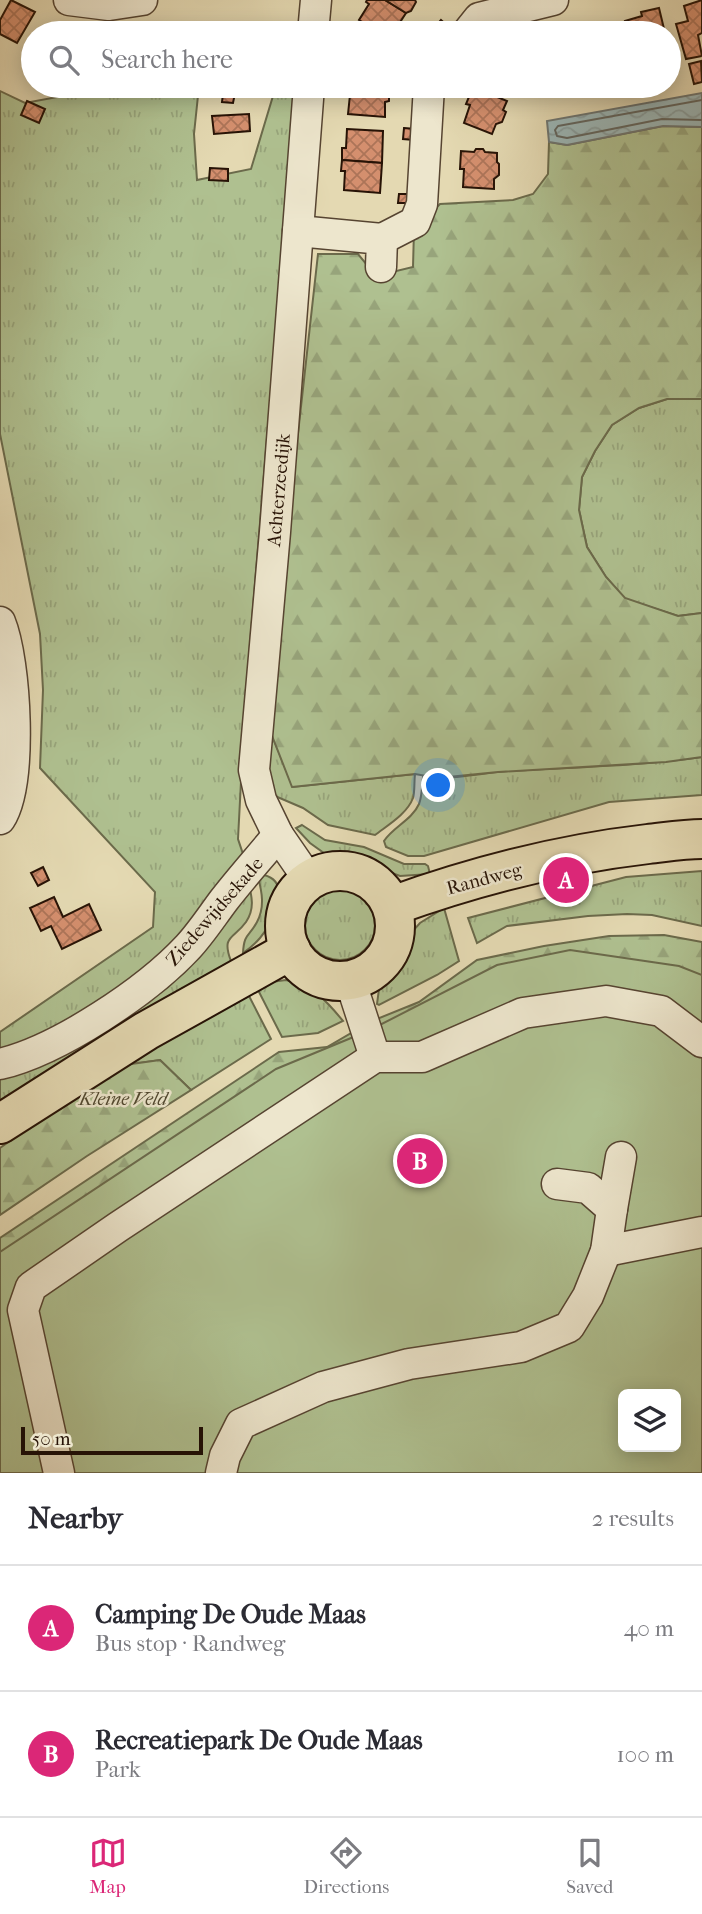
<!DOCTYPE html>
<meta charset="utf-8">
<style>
:root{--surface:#fff;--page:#f2f2f3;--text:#2b2b33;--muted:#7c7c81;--line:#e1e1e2;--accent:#db2777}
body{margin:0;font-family:"IM FELL French Canon",serif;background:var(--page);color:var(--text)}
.controls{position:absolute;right:21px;bottom:21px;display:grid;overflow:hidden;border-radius:10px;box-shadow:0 4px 18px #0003}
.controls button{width:63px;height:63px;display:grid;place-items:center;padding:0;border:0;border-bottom:2px solid var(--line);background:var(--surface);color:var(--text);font:35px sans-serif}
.scale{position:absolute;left:21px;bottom:18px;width:182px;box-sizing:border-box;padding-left:7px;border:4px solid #271306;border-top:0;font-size:19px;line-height:24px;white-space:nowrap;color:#271306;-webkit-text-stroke:5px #ede6cd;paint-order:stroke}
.you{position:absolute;left:439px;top:786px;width:24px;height:24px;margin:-18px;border:5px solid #fff;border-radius:50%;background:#1a73e8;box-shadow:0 0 0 10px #1a73e833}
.badge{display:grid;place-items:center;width:46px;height:46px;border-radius:50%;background:var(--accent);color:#fff;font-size:23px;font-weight:700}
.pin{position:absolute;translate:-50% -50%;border:4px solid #fff;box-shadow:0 2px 7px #0006}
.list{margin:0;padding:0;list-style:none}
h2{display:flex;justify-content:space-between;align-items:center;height:91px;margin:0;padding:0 28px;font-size:30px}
h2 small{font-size:23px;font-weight:400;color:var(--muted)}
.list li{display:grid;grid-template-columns:46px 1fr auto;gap:21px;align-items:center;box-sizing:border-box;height:126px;padding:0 28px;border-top:2px solid var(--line)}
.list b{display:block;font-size:26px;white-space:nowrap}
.list p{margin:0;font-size:23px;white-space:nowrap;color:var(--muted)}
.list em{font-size:23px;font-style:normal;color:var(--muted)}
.icon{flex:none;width:38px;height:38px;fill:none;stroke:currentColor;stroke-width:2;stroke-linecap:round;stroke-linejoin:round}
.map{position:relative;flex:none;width:702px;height:1473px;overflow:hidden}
.search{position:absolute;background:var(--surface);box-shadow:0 4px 18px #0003;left:21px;right:21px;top:21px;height:77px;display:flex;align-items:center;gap:18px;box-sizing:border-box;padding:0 24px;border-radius:38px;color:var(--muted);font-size:26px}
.sheet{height:343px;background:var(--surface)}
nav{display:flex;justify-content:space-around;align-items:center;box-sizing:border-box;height:98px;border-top:2px solid var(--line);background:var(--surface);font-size:19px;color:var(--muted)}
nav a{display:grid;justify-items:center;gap:4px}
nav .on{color:var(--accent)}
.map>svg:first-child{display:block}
</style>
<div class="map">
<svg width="702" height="1473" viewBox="0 0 702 1473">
<defs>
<pattern id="grass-tufts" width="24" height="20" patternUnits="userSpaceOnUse" patternTransform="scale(1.75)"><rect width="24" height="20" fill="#afc090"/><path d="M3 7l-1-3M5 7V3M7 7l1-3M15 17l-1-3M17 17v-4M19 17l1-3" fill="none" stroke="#97a47b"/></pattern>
<pattern id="forest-firs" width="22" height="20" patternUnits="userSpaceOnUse" patternTransform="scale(1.75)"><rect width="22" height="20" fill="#afc090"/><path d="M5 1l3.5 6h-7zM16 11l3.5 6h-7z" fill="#97a47b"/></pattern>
<pattern id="water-waves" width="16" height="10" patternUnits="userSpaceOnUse" patternTransform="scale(1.75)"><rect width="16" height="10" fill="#9bb7b8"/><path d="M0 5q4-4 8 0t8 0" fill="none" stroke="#869c9d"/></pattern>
<pattern id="building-cross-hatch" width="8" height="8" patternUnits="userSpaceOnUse" patternTransform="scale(1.75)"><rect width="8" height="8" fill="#d48f6e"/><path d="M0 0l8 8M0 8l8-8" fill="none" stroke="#ac7458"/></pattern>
</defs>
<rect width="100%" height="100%" fill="#e4d9b2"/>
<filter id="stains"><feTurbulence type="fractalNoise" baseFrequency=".00286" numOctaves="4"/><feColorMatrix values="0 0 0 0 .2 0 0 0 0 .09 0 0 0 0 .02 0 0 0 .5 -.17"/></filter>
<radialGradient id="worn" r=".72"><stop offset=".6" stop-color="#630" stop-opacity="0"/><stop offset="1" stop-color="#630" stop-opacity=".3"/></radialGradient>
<g fill="url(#grass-tufts)" stroke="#6b6a4b" stroke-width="2">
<path d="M117,86H199L194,134L197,180L251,169L276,86H296L245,705L238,839L246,863L135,983L0,1057V1032L153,927L155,892L40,768L43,690L40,634L0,434V91L25,103Z"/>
<path d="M667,399H702V613L678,616L625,599L606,577L587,547L579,510L582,477L595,451L612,425L639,408Z"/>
<path d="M269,728L293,787L415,774C414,782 415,791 413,798C407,814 388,825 375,835L328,825L303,808L275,796L269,770Z"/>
<path d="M702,757V795L609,802L424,856H408L386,847L384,841C393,827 412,820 419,804C422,797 422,785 423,777C452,780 480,773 509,771C573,767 638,766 702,757Z"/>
<path d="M302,825L325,840L364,847L404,864H425L428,866L430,874L400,876L355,859L324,853L310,843L296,828Z"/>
<path d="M702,871V926L652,915L627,914L588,916L507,926L477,943L468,918L626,877Z"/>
<path d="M264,875C293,882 273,923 260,938C255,944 250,948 243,953C244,933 249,937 257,922C265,907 262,892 258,877Z"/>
<path d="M248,882C252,896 255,909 246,922C234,939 221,935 231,961L0,1114V1072L56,1049Z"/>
<circle cx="340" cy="925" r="35"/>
<path d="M444,908L459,961L437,975L379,1005L377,1004L379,989L410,934L420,923Z"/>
<path d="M286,980C313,986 326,1000 343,1021L318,1033L282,1037L257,988L271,982Z"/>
<path d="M248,994L271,1039L191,1090L160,1060L117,1066Z"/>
</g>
<g fill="url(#forest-firs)" stroke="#6b6a4b" stroke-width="2">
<path d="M663,126L702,127V399H667L639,408L612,425L595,451L582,477L579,510L587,547L606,577L625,598L678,616L702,613V757L666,762L498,772L438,778L415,774L292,787L269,728L278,613L318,254H358L376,276L413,267L414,230L440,204L513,200L533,194L548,174L549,142L567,145Z"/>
<path d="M664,935L702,942V1004L0,1286V1238L279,1052L327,1047L372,1021L419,1002L477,960L544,946L609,936Z"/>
<path d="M160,1060L191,1090L87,1156L0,1215V1148L117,1066Z"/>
</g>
<path fill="#afc090" stroke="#6b6a4b" stroke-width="2" fill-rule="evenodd" d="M570,950L679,966L702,975V1473H0V1252L276,1069L368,1031L497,965ZM623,1394H676V1447H623Z"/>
<path fill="url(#water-waves)" stroke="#6d7571" stroke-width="2" d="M702,93V127L663,126L567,145L549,142L547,121Z"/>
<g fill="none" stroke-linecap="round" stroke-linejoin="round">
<path stroke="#61655f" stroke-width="2" d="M702,100L558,126L555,130L557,136L567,138L662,119L702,120"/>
</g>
<g fill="url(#building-cross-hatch)" stroke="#271306" stroke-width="2">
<path d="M11,0L35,12L17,43L0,34V20Z"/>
<path d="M367,0H385L406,13L393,33H381L359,20L369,4L366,2Z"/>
<path d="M385,0H415L416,2L411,11L406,13Z"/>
<path d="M702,0V33L698,35L702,56L686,59L676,24L688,21L684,6Z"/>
<path d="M659,8L665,33H628L625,21L642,16L641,12Z"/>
<path d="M441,20L450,28L446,33H442L435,27Z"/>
<path d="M599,23L602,33H576L583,32L582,28Z"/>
<path d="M701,61L702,82L694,84L689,64Z"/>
<path d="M224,86H259L258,96L235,93L233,103L222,102Z"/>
<path d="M347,86L386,87L389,90V101L385,102V117L348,114L350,95H346Z"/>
<path d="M473,87L507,101L503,110L506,112L502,122L496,124L492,134L464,123L470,105L466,104Z"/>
<path d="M27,101L45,109L39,123L21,115Z"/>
<path d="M249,114L250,131L214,134L212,116Z"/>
<path d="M404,128L415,129L414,140L403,139Z"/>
<path d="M347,129L383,131L382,163L342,160V148H346Z"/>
<path d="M476,149H483L485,152L497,153V162L499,164V175L494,179V189L463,187L464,169H460L461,151L474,152Z"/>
<path d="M342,160L382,163L380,193L344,190L345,171H341Z"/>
<path d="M210,168L228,169V181L209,180Z"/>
<path d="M399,194H409L408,203H398Z"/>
<path d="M43,867L49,880L38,886L31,873Z"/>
<path d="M54,897L63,917L89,904L101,930L62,949L51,926L41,931L30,908Z"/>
</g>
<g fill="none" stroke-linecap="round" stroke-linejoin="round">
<g stroke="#564431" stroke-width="33">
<g id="minor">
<path d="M69,0L109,5L142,0"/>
<path d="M313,33L316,0"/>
<path d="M467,33L479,18L553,0"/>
<path d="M298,231L382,239L381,267"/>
<path d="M382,239L415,222L422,204L429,86"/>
<path d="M0,622C16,661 23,784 0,819"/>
<path d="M309,880L278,835L261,800L254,770L275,532L309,86"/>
<path d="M350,980L375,1057"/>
<path d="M0,1064C59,1050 147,991 188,947C201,933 212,916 224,900C241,878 260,857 278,835"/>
<path d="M612,1209L621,1157"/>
<path d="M606,1251L702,1232"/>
<path d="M59,1473L23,1310L31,1287L118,1227L375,1057H422L523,1013L606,1001L661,1011L702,1042"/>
<path d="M221,1473L225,1456L241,1424L323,1387L409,1364L521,1347L569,1327L588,1296L606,1251L612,1209L588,1188L557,1184"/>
</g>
</g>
<g stroke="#271306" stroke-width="42">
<g id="major">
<circle cx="340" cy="926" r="55"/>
<path d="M392,906C475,876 561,854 648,844C666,842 684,839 702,839"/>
<path d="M0,1124L146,1031L291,950"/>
</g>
</g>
<use href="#minor" stroke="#ede6cd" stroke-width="30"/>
<use href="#major" stroke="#e4d9b2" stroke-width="38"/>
</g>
<g text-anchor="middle" stroke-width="5" stroke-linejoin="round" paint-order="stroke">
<g font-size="19" fill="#271306" stroke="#ede6cd">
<text transform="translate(278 490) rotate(-85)" y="7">Achterzeedijk</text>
<text transform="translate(484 878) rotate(-15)" y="7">Randweg</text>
<text transform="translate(214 911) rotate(-49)" y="7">Ziedewijdsekade</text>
</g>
<g font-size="19" font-style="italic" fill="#50472f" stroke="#ede6cd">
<text x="123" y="1105">Kleine Veld</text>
</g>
</g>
<rect width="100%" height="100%" filter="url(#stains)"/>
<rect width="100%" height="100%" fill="url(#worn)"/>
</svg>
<div class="controls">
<button><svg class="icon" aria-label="layers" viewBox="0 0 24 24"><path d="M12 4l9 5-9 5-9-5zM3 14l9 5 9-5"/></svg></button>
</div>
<div class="scale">50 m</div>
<div class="you"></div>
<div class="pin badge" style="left:566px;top:880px">A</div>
<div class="pin badge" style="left:420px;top:1161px">B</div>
<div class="search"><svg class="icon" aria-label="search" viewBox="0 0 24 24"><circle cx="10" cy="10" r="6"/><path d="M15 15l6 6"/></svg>Search here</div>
</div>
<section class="sheet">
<h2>Nearby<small>2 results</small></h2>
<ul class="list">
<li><span class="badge">A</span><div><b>Camping De Oude Maas</b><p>Bus stop · Randweg</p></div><em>40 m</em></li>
<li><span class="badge">B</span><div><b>Recreatiepark De Oude Maas</b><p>Park</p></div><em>100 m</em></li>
</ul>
</section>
<nav>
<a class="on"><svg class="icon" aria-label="map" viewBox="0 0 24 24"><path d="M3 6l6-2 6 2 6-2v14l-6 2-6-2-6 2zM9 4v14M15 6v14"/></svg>Map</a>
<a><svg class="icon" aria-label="directions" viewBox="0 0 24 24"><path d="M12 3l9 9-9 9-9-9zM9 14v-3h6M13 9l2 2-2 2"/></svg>Directions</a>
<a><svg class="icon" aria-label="saved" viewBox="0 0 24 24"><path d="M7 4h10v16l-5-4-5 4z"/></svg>Saved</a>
</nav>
